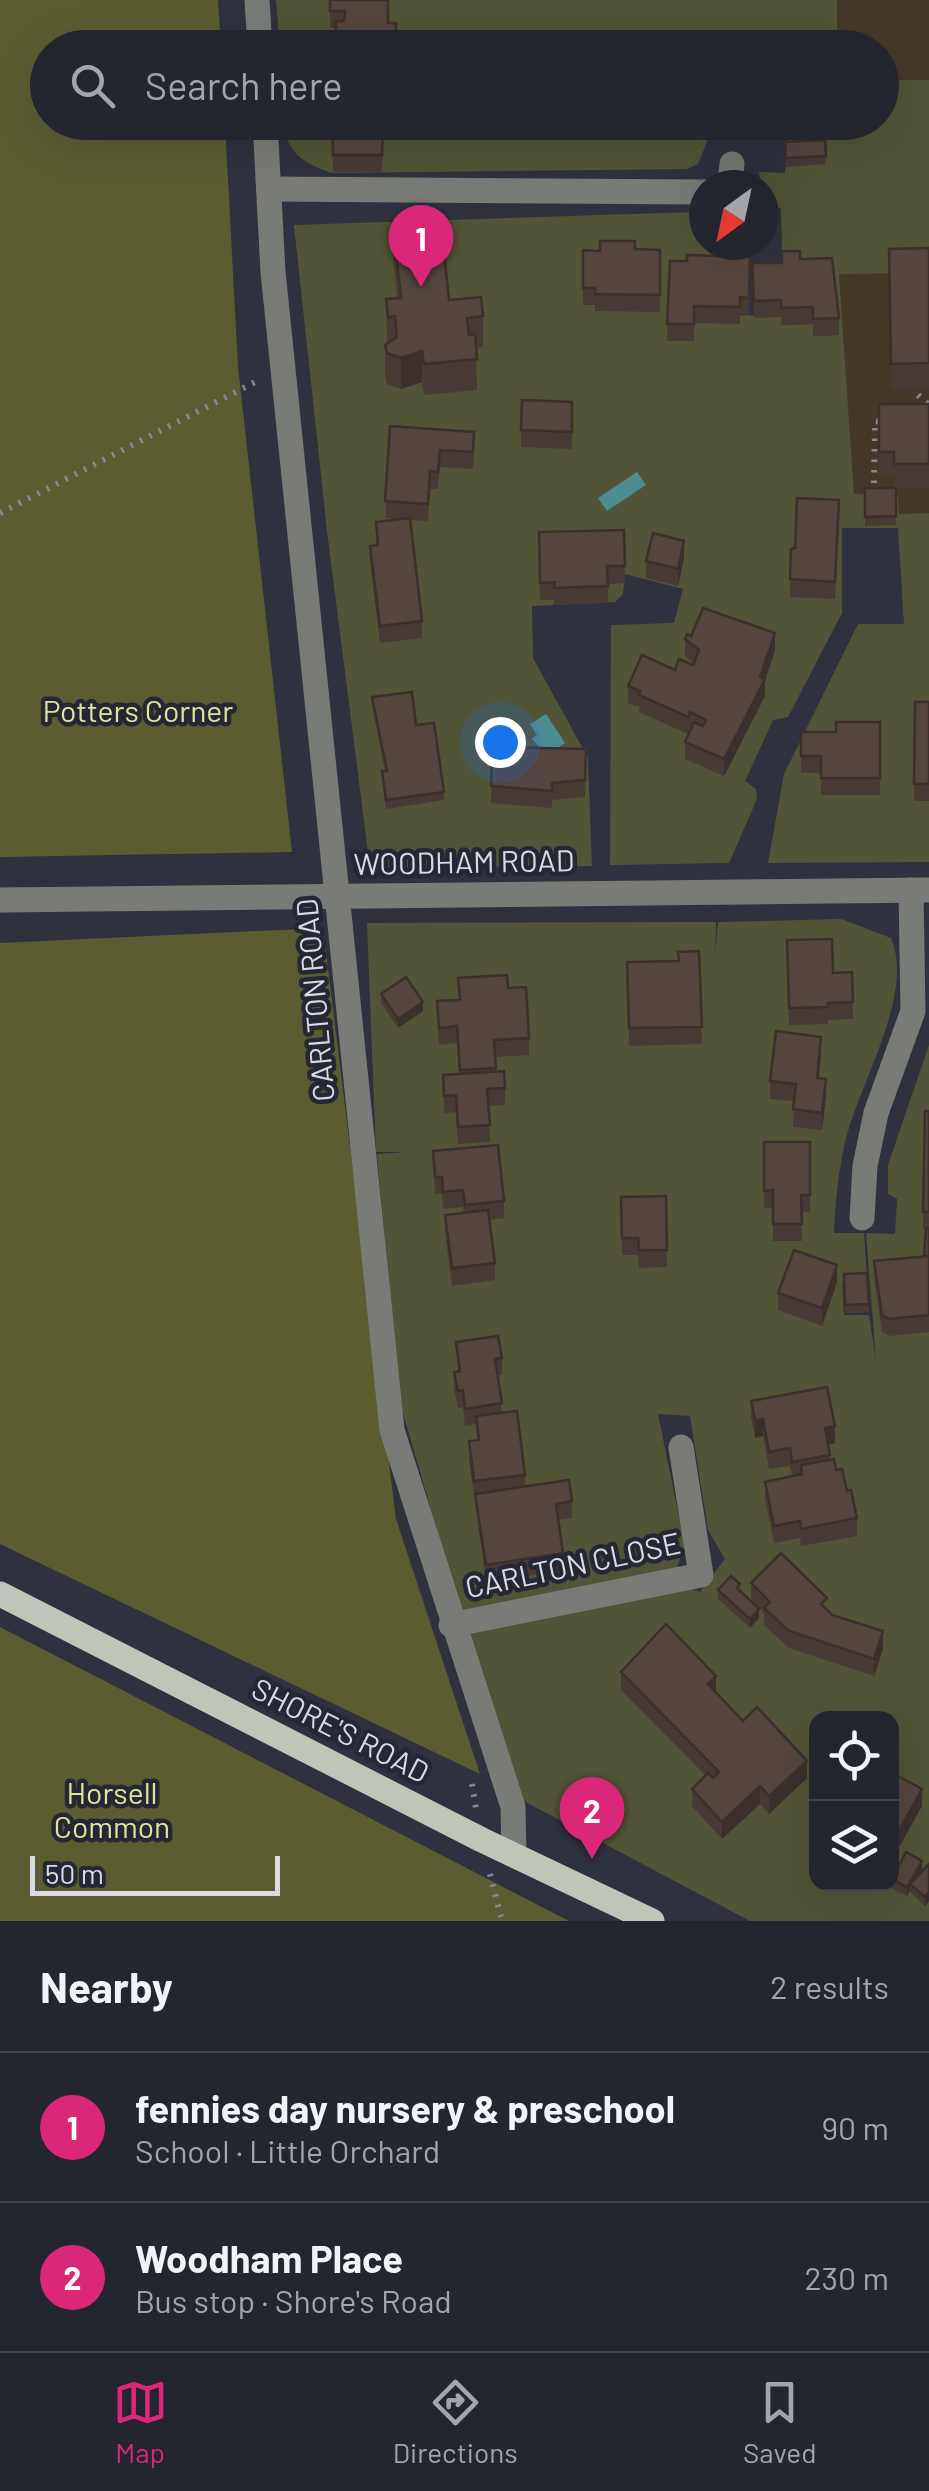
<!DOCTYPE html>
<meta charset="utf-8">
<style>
:root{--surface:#23262e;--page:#2b2e36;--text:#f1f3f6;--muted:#a3a5aa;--line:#40434a;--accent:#db2777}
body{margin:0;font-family:Barlow,sans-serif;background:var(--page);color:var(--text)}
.controls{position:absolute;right:30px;bottom:30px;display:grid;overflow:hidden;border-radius:20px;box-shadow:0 10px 40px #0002}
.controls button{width:90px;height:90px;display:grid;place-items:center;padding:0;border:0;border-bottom:2px solid var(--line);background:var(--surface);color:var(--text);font:50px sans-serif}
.compass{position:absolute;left:689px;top:170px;width:90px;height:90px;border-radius:50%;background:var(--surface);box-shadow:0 10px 40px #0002;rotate:213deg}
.scale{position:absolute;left:30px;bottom:25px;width:250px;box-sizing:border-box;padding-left:10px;border:5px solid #d9dbe3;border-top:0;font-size:28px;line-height:35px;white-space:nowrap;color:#d9dbe3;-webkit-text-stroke:8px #252834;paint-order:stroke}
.you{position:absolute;left:500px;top:742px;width:35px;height:35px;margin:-25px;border:8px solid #fff;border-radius:50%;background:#1a73e8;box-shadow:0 0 0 15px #1a73e833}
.badge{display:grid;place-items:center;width:65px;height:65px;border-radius:50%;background:var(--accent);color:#fff;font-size:32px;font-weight:700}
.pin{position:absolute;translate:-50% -82px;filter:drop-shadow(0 2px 5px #0008)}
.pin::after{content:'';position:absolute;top:52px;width:35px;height:30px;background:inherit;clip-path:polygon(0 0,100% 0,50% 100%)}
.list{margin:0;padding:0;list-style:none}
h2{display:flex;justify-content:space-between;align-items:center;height:130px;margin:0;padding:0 40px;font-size:42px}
h2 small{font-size:32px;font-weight:400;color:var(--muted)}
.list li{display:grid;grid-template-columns:65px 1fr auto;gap:30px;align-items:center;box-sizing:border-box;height:150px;padding:0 40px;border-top:2px solid var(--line)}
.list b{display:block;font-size:38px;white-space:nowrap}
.list p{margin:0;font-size:32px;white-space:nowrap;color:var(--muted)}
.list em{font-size:32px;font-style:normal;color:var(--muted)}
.icon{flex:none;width:55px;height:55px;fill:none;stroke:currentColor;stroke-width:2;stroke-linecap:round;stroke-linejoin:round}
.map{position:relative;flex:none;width:929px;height:1921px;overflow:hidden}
.search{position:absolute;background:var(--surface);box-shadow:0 10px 40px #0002;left:30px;right:30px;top:30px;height:110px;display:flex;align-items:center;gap:25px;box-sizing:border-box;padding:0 35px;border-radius:55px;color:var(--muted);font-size:38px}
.sheet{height:430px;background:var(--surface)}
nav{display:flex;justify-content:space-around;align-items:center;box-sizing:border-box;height:140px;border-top:2px solid var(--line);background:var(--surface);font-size:28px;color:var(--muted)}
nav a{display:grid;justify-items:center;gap:5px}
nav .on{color:var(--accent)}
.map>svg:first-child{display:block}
</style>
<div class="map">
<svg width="929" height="1921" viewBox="0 0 929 1921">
<rect width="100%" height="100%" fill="#2f323e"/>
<path fill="#443829" d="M837,0H929V513L898,514L897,495L854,494L839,273L882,122V48L837,47Z"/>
<g fill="#525437" fill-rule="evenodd">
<path d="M276,0H837V47H280Z"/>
<path d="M882,80H929V273L839,274L854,494L898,495L899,514L929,513V862L768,863L784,774L858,624H904L898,528H842V613L788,717L773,720L745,781L756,789L757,799L729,863L610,865L611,625L674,623L683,589L625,574L623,594L615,602L532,606L533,658L588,758L592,866L370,868L327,531L294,225L695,212L704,216V245H722V250L694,323L740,315L781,317L782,325L813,324L814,336L839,335L838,311L782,255L781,208L764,206L759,172L785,173L789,123L882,122Z"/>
<path d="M737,122V139H708L698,164L687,169L331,173C304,163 286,153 284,123Z"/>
<path d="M841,919L891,938C916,995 856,1088 844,1147C838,1175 835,1205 834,1233H864L867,1280L842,1282L844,1315H869L876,1361L866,1233L895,1234L897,1199L888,1194V1165L929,1045V1921H750L520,1799L468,1633L689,1588L700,1592L725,1559L708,1530L690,1416L658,1414L685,1546L676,1570L461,1612L400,1403L377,1154L405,1152H376L367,923L716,922L715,954L718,922ZM816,1718H892V1884H816Z"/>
</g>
<g fill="#5b5d31">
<path d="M0,0H218L221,47L48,48V122L225,123L238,367L292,852L0,857Z"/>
<path d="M323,928L396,1519L480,1774L0,1544V943Z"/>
<path d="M0,1627L569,1921H0Z"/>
</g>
<g fill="#4e8c94">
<path d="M637,472L646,485L607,511L598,498Z"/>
<path d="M546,714L565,743L547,755L532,739L537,735L530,724Z"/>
</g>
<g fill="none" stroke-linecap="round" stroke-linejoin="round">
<g stroke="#848791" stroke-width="6" stroke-dasharray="2.5 8" stroke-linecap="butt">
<path d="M918,395L929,405"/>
<path d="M874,483L875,421L883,422"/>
<path d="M0,513L257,381"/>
<path d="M472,1784L476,1808"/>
<path d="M490,1874L502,1921"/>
</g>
<g stroke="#797c76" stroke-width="25">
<path d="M257,0L260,48"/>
<path d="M265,122L273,272L392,1430L513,1807L514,1854"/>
<path d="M730,185L732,164"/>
<path d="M270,189L704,192"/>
<path d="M0,900L929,890"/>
<path d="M862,1218L865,1166L876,1113L913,1011L911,890"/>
<path d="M451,1625L701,1575L681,1447"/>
</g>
<path stroke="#bfc6b9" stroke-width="25" d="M0,1594L482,1840L652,1921"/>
</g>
<g fill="#483b36">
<path d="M330,0L388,23H396V48H336V28H330Z"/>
<path d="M332,122H384L382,172H333Z"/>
<path d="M623,122H681L680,134L637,130V124Z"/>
<path d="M825,140L826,164L786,167L785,142Z"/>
<path d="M392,216L449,300L483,316V347L476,348L477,390L424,395L422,382L401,389L387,384L385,376V345L387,344L386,299L397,298L392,247Z"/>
<path d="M929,248V388L891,389L889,249Z"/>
<path d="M583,250H660V312L595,311V305H583Z"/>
<path d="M750,257L749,315L740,314V324L694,323V341H667L670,261H687Z"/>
<path d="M800,259L839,318V335L813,336V324L781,325V317L754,318L752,263H782Z"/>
<path d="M522,400L572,402V449L521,447Z"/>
<path d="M879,404H929V489H896V525L865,526V488H894V477L879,476Z"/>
<path d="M390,426L474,449L473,469L440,467L438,489H430L428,521L410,520L422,621V638L380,643L370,563V546L376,545V522L398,519L385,518Z"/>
<path d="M839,517L835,599L790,597L791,549L795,548Z"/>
<path d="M624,530L625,583L608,584V603L554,605V600H540L539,532Z"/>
<path d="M684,558L678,586L646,578V561Z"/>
<path d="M691,636L775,650L765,681V696L724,776L685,759V742L688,734L639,712V707L628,703V686L675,670L693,665L694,663L685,656V639Z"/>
<path d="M372,697L416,725L444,792V800L386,809L382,780V771H385L372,706Z"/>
<path d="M915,702H929V801H914Z"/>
<path d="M880,722V795H821V773H801V732H836Z"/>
<path d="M492,747L586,749L585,797L552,800V808L491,803Z"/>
<path d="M787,940L833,973L852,972L853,1019L828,1020V1024L789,1025Z"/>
<path d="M699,951L702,1044L629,1046L627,962L679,961Z"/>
<path d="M458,978L508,988L529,1038V1055L495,1057L496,1071L505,1088V1105L488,1106L490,1142L458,1144L456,1112L444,1113L443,1075L459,1074L457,1043L439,1045L437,1001L459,1000Z"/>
<path d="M381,994L423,1011L398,1028L381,1003Z"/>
<path d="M821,1054L819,1078L826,1096L822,1130L793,1127L794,1101L770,1099V1081Z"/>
<path d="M925,1111H929V1332L889,1336L882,1332L874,1278V1261L924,1256L926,1230L923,1229Z"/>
<path d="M764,1142H810V1212H801L802,1241H773V1208H764Z"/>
<path d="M433,1151L504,1201V1218L489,1220L495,1263V1280L452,1286L445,1232V1215L464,1213L463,1207L443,1209L442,1194H435Z"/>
<path d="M666,1196L667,1267L639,1268L638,1255H622L621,1197Z"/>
<path d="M867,1273L869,1312L845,1314L844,1274Z"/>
<path d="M837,1282L822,1326L778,1310V1293Z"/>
<path d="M456,1342L502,1358V1375H498L502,1413L525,1475V1486L572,1501V1518L558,1520L563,1553V1571L486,1582L469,1459V1441L477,1440L476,1424L465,1426L463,1407L458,1408L454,1389V1372L458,1371Z"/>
<path d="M751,1401L835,1443L828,1445L830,1460L847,1491L857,1518V1536L801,1546L800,1538L774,1543L765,1499V1482L792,1476L790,1466L769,1469L763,1436L755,1438L751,1418Z"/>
<path d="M751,1583L827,1611L883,1649L874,1676L789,1648L764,1625V1613L751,1601Z"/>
<path d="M718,1590L759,1618L750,1628L718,1599Z"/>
<path d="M621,1672L716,1692L743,1721L807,1778L769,1814L760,1804L722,1839L692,1806V1789L706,1776L621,1690Z"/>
<path d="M929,1864V1901L925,1906L910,1892V1890L907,1896L891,1888L892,1878L922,1870L919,1874Z"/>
</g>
<g fill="#3b302c">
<path d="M422,351V382L401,389V358Z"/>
<path d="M684,541V558L678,586V569Z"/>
<path d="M775,633V650L765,681V696L724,776V759L760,677Z"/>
<path d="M423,1002V1011L398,1028V1019Z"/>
<path d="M821,1037V1054L817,1095V1078Z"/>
<path d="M826,1079V1096L822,1130V1113Z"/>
<path d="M837,1265V1282L822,1326V1308Z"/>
<path d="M763,1419V1436L755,1438V1420Z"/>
<path d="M835,1426V1443L825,1445V1428Z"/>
<path d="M759,1609V1618L750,1628V1619Z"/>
<path d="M883,1631V1649L874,1676V1659Z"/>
<path d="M716,1676V1693L708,1684Z"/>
<path d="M807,1761V1778L769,1814V1796Z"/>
<path d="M760,1786V1804L722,1839V1822Z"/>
<path d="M922,1789V1806L892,1860V1843Z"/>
<path d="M922,1861V1870L913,1886L910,1884V1890L907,1896V1887Z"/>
<path d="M929,1892V1901L925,1906V1897Z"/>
</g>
<g fill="#54453f" stroke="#3b302c" stroke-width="2.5">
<path d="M330,0H388V23H396V43L336,44V21H344L345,11H330Z"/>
<path d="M704,31L716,38V48H695Z"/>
<path d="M802,37H828V48H775V44H801Z"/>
<path d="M511,40L532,48H461L462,43Z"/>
<path d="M562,45L581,46V48H562Z"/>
<path d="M332,122H383L382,155H333Z"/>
<path d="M825,140L826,156L786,158L785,142Z"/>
<path d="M440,211L449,300L481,297L483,316L467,318L469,335L475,334L477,359L424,364L422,351L401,358L387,353L385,345L397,337L395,316L388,317L386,299L401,298L392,216Z"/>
<path d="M600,241H635V249L660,250V295L595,294V288H583V250L600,251Z"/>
<path d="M929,248V363L891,364L889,249Z"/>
<path d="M782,251H800V259L832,258L839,318L813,319V307L781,308V300L754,301L752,263H782Z"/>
<path d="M687,255L750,257L749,298L740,297V307L694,306V324H667L670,261H687Z"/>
<path d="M522,400L572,402V432L521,430Z"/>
<path d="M879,404H929V464H894V452H879Z"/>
<path d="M390,426L474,432L473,452L440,450L438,472L430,471L428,504L385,501Z"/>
<path d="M865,488H896V516L865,517Z"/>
<path d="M797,498L839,500L835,582L790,579L791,549L795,548Z"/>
<path d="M410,518L422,621L380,626L370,546L378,545L376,522Z"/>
<path d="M624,530L625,566H607L608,586L554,588L555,582L540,583L539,532Z"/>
<path d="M653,533L684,541L678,569L646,561Z"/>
<path d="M703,608L775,633L760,677L765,679L724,759L685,742L694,722L703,726L706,720L690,712L688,717L639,695L640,691L628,686L642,655L675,670L679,659L693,665L699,650L685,639L687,634L691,636Z"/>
<path d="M412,692L416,725L434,723L444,792L386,800L382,771H387L372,697Z"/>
<path d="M915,702H929V784H914Z"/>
<path d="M836,722H880V778H821V756H801V732H836Z"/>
<path d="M492,747L586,749L585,780L552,783V791L491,786Z"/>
<path d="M832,939L833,973L852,972L853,1002L828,1003V1007L789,1008L787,940Z"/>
<path d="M699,951L702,1027L629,1028L627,962L679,961L678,952Z"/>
<path d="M507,975L508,988L526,987L529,1038L494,1040L496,1068L460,1070L457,1026L439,1028L437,1001L460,1000L458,978Z"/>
<path d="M406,977L423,1002L398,1019L381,994Z"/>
<path d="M776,1031L821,1037L817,1078L826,1079L822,1113L793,1109L796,1084L770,1081Z"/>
<path d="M504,1071L505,1088L487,1089L490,1125L458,1127L456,1095L444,1096L443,1075Z"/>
<path d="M925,1111H929V1212H923Z"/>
<path d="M764,1142H810V1195H801L802,1224H773V1190L764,1191Z"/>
<path d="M498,1145L504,1201L465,1205L463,1190L443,1192L442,1177H435L433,1151Z"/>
<path d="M666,1196L667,1250H639L638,1238H622L621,1197Z"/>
<path d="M488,1210L495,1263L452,1268L445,1215Z"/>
<path d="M926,1228H929V1256H924Z"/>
<path d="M794,1250L837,1265L822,1308L778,1293Z"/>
<path d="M929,1256V1315L889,1319L882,1315L874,1261Z"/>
<path d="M867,1273L869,1304L845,1305L844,1274Z"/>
<path d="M498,1336L502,1358L495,1359L502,1403L465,1409L463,1390L458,1391L454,1372L460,1371L456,1342Z"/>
<path d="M827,1387L835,1426L825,1428L830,1455L792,1462L790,1448L769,1452L763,1419L755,1420L751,1401Z"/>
<path d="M517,1411L525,1475L474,1481L469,1441L479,1440L476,1416Z"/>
<path d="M834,1459L836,1470L842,1469L847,1491L851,1490L857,1518L801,1529L800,1521L774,1526L765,1482L802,1474L801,1465Z"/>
<path d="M569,1480L572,1501L556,1504L563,1553L486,1565L475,1494Z"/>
<path d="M781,1553L827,1598L821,1604L832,1615L883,1631L874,1659L789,1631L764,1608L770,1602L751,1583Z"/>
<path d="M731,1576L740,1584L737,1588L759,1609L750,1619L718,1590Z"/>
<path d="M666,1624L716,1676L708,1684L743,1721L757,1707L807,1761L769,1796L760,1786L722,1822L692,1789L708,1773L713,1778L719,1772L621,1672Z"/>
<path d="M898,1776L922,1789L892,1843V1786Z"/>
<path d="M906,1852L922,1861L907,1887L892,1879Z"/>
<path d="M929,1864V1892L925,1897L910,1884Z"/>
</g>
<g text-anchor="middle" stroke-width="9" stroke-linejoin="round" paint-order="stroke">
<g font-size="30" fill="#e0e59b" stroke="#252834">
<text x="138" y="722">Potters Corner</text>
<text x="112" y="1804">Horsell<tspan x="112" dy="34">Common</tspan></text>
</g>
<g font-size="30" fill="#d9dbe3" stroke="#252834">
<text transform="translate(464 863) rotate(-1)" y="10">WOODHAM ROAD</text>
<text transform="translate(316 1000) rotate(-95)" y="10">CARLTON ROAD</text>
<text transform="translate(573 1566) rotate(-12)" y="10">CARLTON CLOSE</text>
<text transform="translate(340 1731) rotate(27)" y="10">SHORE'S ROAD</text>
</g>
</g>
</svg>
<div class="controls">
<button><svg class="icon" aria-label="locate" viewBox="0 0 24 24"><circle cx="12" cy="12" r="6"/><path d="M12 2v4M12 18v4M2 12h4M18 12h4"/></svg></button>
<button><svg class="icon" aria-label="layers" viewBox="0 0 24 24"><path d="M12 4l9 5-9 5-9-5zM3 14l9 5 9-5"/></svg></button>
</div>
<svg class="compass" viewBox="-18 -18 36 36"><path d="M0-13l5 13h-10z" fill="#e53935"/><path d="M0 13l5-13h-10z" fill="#a3a5aa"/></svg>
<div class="scale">50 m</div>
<div class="you"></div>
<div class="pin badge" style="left:421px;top:287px">1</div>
<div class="pin badge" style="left:592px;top:1859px">2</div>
<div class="search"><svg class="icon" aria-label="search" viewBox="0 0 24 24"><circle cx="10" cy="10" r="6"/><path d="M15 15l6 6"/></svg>Search here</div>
</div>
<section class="sheet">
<h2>Nearby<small>2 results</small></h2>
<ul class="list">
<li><span class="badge">1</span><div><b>fennies day nursery &amp; preschool</b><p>School · Little Orchard</p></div><em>90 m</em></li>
<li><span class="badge">2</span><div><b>Woodham Place</b><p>Bus stop · Shore's Road</p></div><em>230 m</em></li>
</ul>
</section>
<nav>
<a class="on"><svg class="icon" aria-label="map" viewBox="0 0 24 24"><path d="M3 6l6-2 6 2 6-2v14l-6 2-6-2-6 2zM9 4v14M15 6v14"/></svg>Map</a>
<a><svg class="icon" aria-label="directions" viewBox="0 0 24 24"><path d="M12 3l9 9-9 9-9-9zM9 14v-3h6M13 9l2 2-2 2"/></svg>Directions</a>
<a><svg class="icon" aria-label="saved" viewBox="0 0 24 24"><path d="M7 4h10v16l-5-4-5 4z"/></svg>Saved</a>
</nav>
